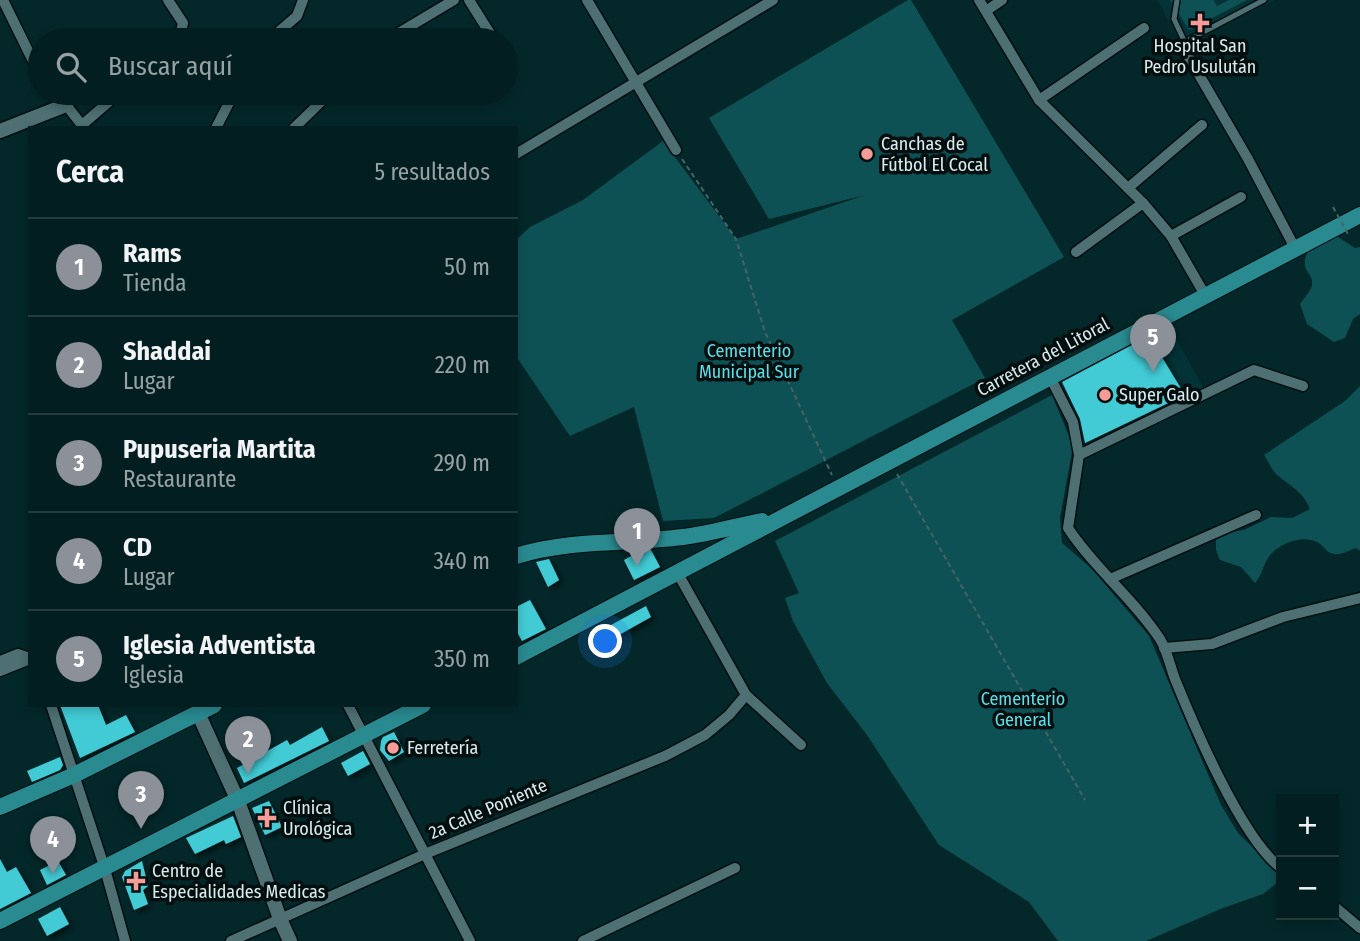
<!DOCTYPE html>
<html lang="es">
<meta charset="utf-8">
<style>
:root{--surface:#031e20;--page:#0d2729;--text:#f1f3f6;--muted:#97a2a5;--line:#243c3e;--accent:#8c9099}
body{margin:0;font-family:"Fira Sans Condensed",sans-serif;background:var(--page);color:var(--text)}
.controls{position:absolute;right:21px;bottom:21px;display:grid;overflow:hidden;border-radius:0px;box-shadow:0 4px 10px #0003}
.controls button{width:63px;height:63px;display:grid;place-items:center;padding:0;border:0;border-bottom:2px solid var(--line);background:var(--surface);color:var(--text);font:35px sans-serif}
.you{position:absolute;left:606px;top:642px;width:24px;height:24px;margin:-18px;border:5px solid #fff;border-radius:50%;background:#1a73e8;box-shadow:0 0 0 10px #1a73e833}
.badge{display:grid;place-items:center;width:46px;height:46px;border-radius:50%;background:var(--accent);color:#fff;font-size:23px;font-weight:700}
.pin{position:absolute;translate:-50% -58px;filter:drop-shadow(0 2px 4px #0008)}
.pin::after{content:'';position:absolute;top:37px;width:24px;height:21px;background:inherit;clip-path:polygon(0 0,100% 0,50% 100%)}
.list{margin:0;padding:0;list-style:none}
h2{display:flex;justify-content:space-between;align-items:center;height:91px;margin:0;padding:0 28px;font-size:30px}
h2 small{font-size:23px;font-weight:400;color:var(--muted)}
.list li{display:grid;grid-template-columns:46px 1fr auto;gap:21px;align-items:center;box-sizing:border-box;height:98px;padding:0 28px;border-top:2px solid var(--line)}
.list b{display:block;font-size:26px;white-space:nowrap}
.list p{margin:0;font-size:23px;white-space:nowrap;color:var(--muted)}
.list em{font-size:23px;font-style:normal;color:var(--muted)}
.icon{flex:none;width:38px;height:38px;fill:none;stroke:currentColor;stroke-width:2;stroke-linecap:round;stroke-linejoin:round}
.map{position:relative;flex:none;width:1360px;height:941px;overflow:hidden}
.search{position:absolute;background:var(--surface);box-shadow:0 4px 10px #0003;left:28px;top:28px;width:490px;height:77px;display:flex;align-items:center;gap:18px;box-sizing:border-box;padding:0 24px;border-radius:38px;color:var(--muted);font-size:26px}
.panel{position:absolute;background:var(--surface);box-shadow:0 4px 10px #0003;left:28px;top:126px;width:490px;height:581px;border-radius:0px}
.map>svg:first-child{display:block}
</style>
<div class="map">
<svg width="1360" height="941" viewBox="0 0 1360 941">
<defs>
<filter id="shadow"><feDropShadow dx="3.5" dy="3.5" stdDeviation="3.5" flood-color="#0009"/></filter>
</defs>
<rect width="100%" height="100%" fill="#04282a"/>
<g fill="#043337">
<path d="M1157,0H1274L1184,47Z"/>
<path d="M1168,324L1204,389L1186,396L1149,335Z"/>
</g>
<g fill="#0e5155">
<path d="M908,0H911L1064,257L952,320L985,378L714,518L663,521L634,407L570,436L516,356V240L530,227L583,200L663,141L736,239L865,195L769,219L709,118Z"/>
<path d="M1170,0H1213L1217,6L1229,0H1247L1189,30Z"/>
<path d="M1338,237L1355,248L1360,247V314L1353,319L1345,338L1334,342L1307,324L1300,304C1304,298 1311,291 1312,285C1313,277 1309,275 1306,269C1299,250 1323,239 1338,237Z"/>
<path d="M1360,386V551L1356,548C1350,550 1341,555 1335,554C1326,554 1324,545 1317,542C1302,535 1281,543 1271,554C1263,563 1263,574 1255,583L1241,567L1220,560L1216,550V540L1224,533L1244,530L1271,517L1292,518L1310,509C1304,493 1291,486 1277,475C1272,470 1268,461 1264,455L1345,401Z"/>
<path d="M1052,395L1073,446L1060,518L1062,543L1092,569L1149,636L1221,805L1238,833L1281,875V880L1263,894L1223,908L1146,941H1058L1029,902L939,845L867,735L827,683L793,621L785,598L799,593L775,541Z"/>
</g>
<g fill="#43cbd5" filter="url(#shadow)">
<path d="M1149,336L1185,395L1085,443L1080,419L1062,382Z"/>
<path d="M651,550L660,567L634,580L624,560L640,551Z"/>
<path d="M549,559L559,580L548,587L536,562Z"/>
<path d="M530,600L546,629L522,641L516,630V607Z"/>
<path d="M646,606L651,617L617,636L611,625Z"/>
<path d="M60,705H98L106,725L126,715L135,732L80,758Z"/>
<path d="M322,727L329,741L244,783L237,768L287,740L290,745Z"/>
<path d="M394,732L404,752L389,761L380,750L381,741L383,737Z"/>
<path d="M363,751L370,764L348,776L341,763Z"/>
<path d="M60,757L63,765L60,770L32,782L27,771Z"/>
<path d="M269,801L282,827L265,835L252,808Z"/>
<path d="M233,816L241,837L226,844L224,840L195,854L186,838Z"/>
<path d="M0,859L7,872L16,867L31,893L0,909Z"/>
<path d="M58,861L66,875L47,885L40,870Z"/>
<path d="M142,861L148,886L143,890L148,904L134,910L122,877L125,871Z"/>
<path d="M60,907L69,924L47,936L38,919Z"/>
</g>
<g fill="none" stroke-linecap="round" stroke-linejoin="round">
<g stroke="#000f11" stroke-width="8">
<g id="lane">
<path d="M1177,0L1174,19L1187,47"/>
<path d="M1187,47L1190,39L1264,0"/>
</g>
</g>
<g stroke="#000f11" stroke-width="13">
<g id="street">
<path d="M3,0L33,61L40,70"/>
<path d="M168,0L183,23L179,40"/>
<path d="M469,0L494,40"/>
<path d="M587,0L676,150"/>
<path d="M979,0L1039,100L1143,203"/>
<path d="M986,11L1002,0"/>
<path d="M269,40L297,16L303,0"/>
<path d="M387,40L454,0"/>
<path d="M1187,47V54L1248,159L1295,248"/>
<path d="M506,59L507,60"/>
<path d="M57,93L84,128"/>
<path d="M1039,100L1144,28"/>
<path d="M82,125L119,93"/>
<path d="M216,128L234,93"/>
<path d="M294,128L330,93"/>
<path d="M516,154L773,0"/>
<path d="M1128,188L1202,125"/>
<path d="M1171,236L1241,197"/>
<path d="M1076,252L1143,203L1171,236L1205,295"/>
<path d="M1049,375L1073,422L1079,455L1068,528C1094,568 1134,599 1160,639C1167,650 1170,666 1175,679C1194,726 1242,839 1281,868"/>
<path d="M1079,455L1254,370L1303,386"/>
<path d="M677,572L746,695L801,745"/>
<path d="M1110,579L1256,515"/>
<path d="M1164,648L1212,644L1283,617L1360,598"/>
<path d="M0,661L18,654L30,658"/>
<path d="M0,671L30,659"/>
<path d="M51,705L105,869L125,941"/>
<path d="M348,705L470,941"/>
<path d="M1334,906L1360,928"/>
<path d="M231,941L425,854L665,756L705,735L729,715L746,695"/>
<path d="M583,941L735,868"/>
</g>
</g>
<g stroke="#000f11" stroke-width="17">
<g id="secondary">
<path d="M0,131L66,105"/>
<path d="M198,713L238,801L280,919L290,941"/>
</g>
</g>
<g stroke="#000f11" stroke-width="18">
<g id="primary">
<path d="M516,556C571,539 627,544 683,537C709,534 736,526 762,521"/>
<path d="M516,657C797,509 1078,361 1360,215"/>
<path d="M0,807L74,775L214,705"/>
<path d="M0,921L423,705"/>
</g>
</g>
<g stroke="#456466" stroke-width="2" stroke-dasharray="5 3.5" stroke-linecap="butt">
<path d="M682,159L736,239L765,332L832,475"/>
<path d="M897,474L1085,800"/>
</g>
<use href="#lane" stroke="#4e7073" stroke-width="5"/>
<use href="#street" stroke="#4e7073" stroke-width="10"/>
<use href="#secondary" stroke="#4e7073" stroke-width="14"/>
<use href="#primary" stroke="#298a90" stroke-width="16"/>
<path stroke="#456466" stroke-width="2" stroke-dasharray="5 3.5" stroke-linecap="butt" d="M1333,207L1349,236"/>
</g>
<g fill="#f59b98" stroke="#030e0f" stroke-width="2.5">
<path d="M1196.5 12.5h7v7h7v7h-7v7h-7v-7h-7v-7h7z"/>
<circle cx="867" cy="154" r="7"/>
<circle cx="1105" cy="395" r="7"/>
<circle cx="393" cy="748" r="7"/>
<path d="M263.5 807.5h7v7h7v7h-7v7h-7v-7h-7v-7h7z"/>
<path d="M132.5 870.5h7v7h7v7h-7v7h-7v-7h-7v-7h7z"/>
</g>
<g text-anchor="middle" stroke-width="7" stroke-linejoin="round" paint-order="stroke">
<g font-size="18" fill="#daedee" stroke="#030e0f" text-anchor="start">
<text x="1200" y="52" text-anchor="middle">Hospital San<tspan x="1200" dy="21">Pedro Usulután</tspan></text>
<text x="881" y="150">Canchas de<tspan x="881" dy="21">Fútbol El Cocal</tspan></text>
<text x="1119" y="401">Super Galo</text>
<text x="407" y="754">Ferretería</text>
<text x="283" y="814">Clínica<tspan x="283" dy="21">Urológica</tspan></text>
<text x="152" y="877">Centro de<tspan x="152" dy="21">Especialidades Medicas</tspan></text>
</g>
<g font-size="18" fill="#5be0ea" stroke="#030e0f">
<text x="749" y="357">Cementerio<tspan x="749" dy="21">Municipal Sur</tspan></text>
<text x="1023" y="705">Cementerio<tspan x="1023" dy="21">General</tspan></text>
</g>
<g font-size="18" fill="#daedee" stroke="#030e0f">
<text transform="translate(1043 357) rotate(-28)" y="6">Carretera del Litoral</text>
<text transform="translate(488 809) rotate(-23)" y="6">2a Calle Poniente</text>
</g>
</g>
</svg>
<div class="controls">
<button>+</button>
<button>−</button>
</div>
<div class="you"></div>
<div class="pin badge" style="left:637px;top:566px">1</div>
<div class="pin badge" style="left:248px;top:774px">2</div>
<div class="pin badge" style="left:141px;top:829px">3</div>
<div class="pin badge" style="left:53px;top:874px">4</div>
<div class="pin badge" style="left:1153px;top:372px">5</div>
<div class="search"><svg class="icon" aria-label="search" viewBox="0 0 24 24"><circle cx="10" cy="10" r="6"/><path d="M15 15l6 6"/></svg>Buscar aquí</div>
<section class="panel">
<h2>Cerca<small>5 resultados</small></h2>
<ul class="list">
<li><span class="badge">1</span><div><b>Rams</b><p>Tienda</p></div><em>50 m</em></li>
<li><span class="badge">2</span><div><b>Shaddai</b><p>Lugar</p></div><em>220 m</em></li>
<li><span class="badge">3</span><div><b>Pupuseria Martita</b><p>Restaurante</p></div><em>290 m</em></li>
<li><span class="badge">4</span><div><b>CD</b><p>Lugar</p></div><em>340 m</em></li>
<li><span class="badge">5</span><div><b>Iglesia Adventista</b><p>Iglesia</p></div><em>350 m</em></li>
</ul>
</section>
</div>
